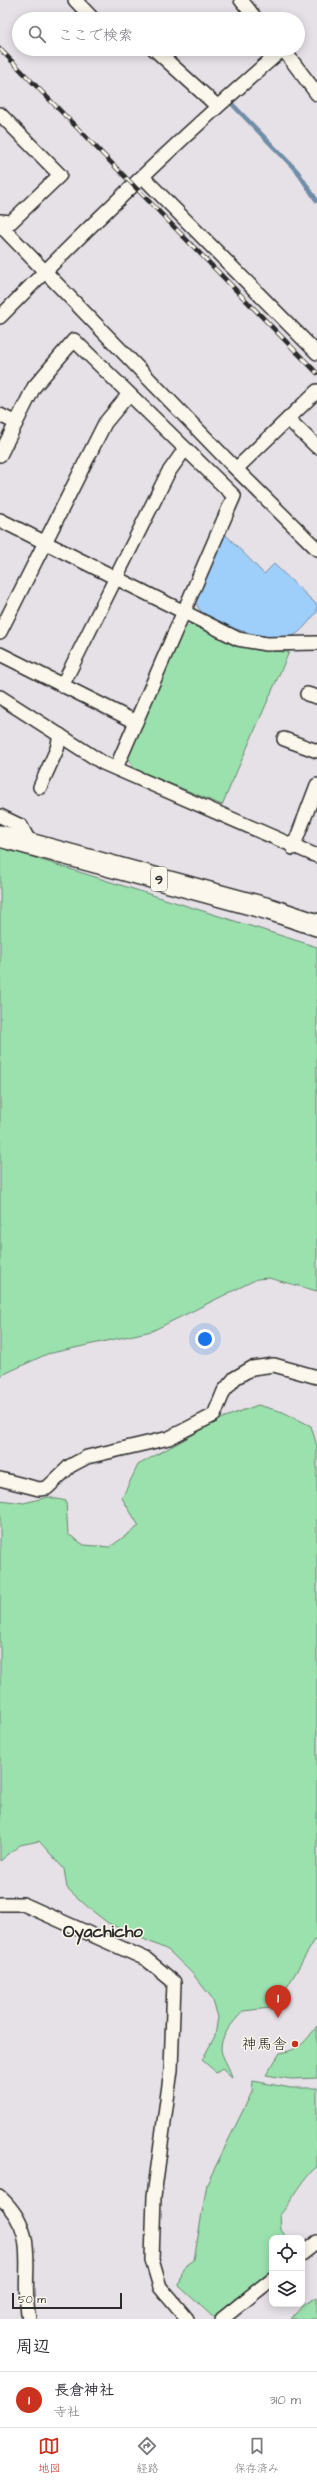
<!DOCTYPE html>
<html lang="ja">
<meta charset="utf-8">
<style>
:root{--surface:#fff;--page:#f2f2f3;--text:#2b2b33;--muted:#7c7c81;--line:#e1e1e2;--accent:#c8321e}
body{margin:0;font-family:"Architects Daughter","Klee One",sans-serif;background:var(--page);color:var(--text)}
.controls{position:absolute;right:12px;bottom:12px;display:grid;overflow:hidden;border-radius:8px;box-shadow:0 2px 10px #0003}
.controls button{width:36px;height:36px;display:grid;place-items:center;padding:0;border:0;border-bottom:1px solid var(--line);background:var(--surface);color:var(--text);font:20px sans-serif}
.scale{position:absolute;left:12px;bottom:10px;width:110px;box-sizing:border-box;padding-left:4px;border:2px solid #2b2b2b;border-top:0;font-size:11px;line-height:14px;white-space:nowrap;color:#2b2b2b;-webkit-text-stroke:3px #fbf7ec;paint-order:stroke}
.you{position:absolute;left:205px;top:1339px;width:14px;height:14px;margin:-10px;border:3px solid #fff;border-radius:50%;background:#1a73e8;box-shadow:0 0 0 6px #1a73e833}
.badge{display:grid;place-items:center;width:26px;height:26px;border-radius:50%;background:var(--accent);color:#fff;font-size:13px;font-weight:700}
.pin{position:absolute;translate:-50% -33px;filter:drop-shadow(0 1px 2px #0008)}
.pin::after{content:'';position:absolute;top:21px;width:14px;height:12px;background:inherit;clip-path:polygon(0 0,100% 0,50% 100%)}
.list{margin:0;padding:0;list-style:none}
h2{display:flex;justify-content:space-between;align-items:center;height:52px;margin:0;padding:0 16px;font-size:17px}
h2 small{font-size:13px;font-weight:400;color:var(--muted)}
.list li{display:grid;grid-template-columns:26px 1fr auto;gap:12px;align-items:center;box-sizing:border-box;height:56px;padding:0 16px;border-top:1px solid var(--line)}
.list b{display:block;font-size:15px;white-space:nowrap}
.list p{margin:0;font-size:13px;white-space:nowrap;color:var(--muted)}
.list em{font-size:13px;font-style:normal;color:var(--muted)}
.icon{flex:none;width:22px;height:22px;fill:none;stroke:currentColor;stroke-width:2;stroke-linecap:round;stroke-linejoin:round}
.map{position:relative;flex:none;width:317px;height:2319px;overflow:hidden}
.search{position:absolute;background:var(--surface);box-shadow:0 2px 10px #0003;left:12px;right:12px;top:12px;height:44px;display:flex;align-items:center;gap:10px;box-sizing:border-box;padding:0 14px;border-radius:22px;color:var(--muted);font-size:15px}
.sheet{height:108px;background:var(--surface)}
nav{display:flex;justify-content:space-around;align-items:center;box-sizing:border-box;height:56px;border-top:1px solid var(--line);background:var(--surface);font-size:11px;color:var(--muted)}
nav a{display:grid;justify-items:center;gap:2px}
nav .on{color:var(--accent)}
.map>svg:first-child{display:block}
</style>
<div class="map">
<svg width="317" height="2319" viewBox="0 0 317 2319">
<rect width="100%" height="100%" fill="#e6e0e7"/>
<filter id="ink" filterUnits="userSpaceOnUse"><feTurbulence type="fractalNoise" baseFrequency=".025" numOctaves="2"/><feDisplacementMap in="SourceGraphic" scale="8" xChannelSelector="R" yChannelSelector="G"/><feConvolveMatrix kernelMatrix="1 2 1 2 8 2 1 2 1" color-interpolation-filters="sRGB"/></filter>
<g filter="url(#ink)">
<g fill="#9be1ae" stroke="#63866c">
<path d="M195,623C232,642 245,651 289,652L222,805L133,768L128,756L183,628Z"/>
<path d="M0,847L317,947V1291L269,1278L257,1279L152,1331L47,1354L0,1376Z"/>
<path d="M258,1405L283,1412L311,1426L317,1446V1936L279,2001L270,2008L243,2011C233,2023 217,2038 222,2054C225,2062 230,2069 232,2077L222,2068L216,2072L202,2060L215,2036L218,2017L212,1998L192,1973L168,1950L108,1923L90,1909L67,1888L64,1869L39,1841L20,1845L0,1861V1500L24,1503L48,1497L66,1501L68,1534L84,1545L110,1547L139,1526L122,1498L138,1465L225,1417Z"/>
<path d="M317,2026V2078L291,2079L266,2075L280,2053C300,2050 306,2041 317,2026Z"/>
<path d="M253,2081L291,2088H317V2167C308,2171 290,2204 280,2215L281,2230L287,2238H272V2269L213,2317L179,2286L183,2268L194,2260L207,2184L252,2092Z"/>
<path d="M317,2297V2319H291L302,2306Z"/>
</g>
<path fill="#9ecefa" stroke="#708da7" d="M225,534L264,574L274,564L317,605V612C310,619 301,634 290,637C273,643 210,624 200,610C198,608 197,604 195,602Z"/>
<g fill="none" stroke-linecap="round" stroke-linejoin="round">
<path stroke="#708da7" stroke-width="4.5" d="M232,104L297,171L317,201"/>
<g stroke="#2b2b2b" stroke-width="16">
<g id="minor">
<path d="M75,0L93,19"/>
<path d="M241,0L256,19"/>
<path d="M154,49L217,106"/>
<path d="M283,49L317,94"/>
<path d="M0,114L60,175L11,222L0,221"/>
<path d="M143,177L317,353"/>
<path d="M0,225L233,466L317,549"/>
<path d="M0,317C91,224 184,134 283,49"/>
<path d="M0,415L16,423"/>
<path d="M288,419L317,447"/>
<path d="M0,455L34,387L74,340L234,496L116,768"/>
<path d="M237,468L317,391"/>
<path d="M0,520L238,639L266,644L317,643"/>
<path d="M0,632L105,423L129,394"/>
<path d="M0,654L136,722"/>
<path d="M62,686L168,473L185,449"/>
<path d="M307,694L317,697"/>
<path d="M0,697L103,763L317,856"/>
<path d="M284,739L317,751"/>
<path d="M40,787L57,749L60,735"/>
<path d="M0,816L21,826L30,843"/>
<path d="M293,848L317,785"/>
<path d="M0,1479L39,1489L47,1488L70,1466L87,1457L169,1438L214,1415L224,1391L235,1378L252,1368L274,1365L317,1377"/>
<path d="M0,1904H23L146,1959L174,1982L171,2070L154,2196L152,2260L160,2287L187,2319"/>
<path d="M0,2197C43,2237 19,2272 29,2319"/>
<path d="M302,2254L317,2242"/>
<path d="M222,2319L272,2279"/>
</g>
</g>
<g stroke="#2b2b2b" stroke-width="24">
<path id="primary" d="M0,836L269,909L317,925"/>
</g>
<use href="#minor" stroke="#fbf7ec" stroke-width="13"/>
<use href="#primary" stroke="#fbf7ec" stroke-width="21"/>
<g stroke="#2b2b2b" stroke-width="4.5">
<path id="rail" d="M0,49L317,373"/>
</g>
<use href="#rail" stroke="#fbf7ec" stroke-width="3" stroke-dasharray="9" stroke-linecap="butt"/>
</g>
</g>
<circle fill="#c8321e" stroke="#fbf7ec" stroke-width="1.5" cx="295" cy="2044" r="4"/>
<g text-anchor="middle" stroke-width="3" stroke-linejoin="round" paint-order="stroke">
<rect fill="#fbf7ec" stroke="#696865" stroke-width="1" x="151" y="867" width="16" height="24" rx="3"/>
<g font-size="14" font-weight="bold" fill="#2b2b2b">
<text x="159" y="884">9</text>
</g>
<g font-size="15" fill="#2b2b2b" stroke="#fbf7ec" text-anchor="end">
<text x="287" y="2049">神馬舎</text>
</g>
<g font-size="17" font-weight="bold" fill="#2b2b2b" stroke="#fbf7ec">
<text x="103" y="1937">Oyachicho</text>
</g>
</g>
</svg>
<div class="controls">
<button><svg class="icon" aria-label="locate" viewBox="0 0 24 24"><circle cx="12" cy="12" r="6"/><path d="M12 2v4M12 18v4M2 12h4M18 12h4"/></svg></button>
<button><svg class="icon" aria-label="layers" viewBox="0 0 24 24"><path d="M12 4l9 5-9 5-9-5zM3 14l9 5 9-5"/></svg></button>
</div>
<div class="scale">50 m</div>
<div class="you"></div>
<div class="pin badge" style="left:278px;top:2018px">1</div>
<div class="search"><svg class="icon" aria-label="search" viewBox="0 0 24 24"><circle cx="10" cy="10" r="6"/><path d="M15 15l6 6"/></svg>ここで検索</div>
</div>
<section class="sheet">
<h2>周辺<small></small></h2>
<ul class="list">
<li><span class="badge">1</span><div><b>長倉神社</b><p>寺社</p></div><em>310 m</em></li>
</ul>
</section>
<nav>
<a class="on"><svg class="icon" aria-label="map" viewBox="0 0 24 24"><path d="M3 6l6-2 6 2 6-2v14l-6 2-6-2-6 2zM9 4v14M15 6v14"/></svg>地図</a>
<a><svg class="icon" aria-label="directions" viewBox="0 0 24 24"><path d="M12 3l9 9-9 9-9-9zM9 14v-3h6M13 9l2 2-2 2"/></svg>経路</a>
<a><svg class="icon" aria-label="saved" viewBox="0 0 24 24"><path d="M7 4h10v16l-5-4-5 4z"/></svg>保存済み</a>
</nav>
